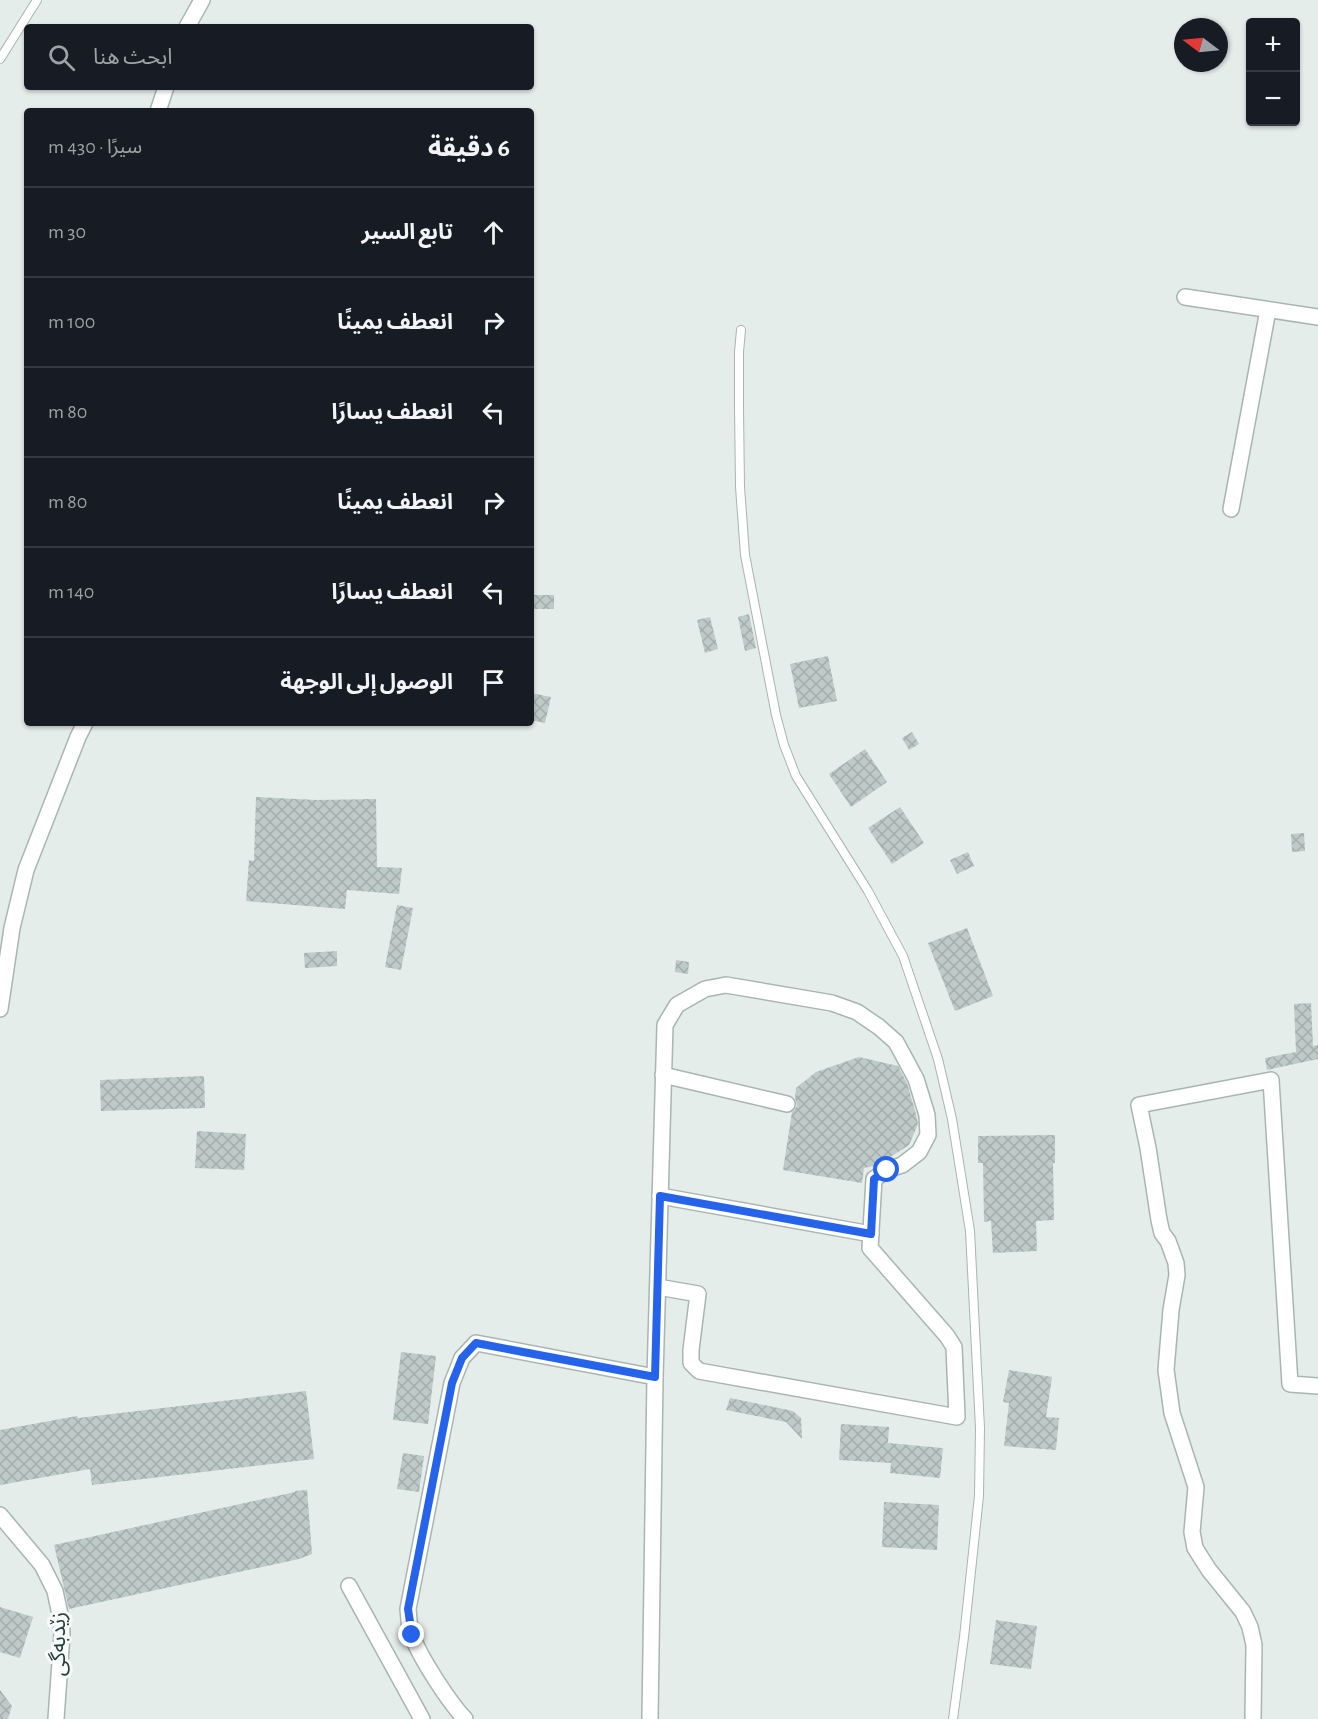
<!DOCTYPE html>
<html lang="ar">
<meta charset="utf-8">
<style>
:root{--surface:#171b24;--page:#20242c;--text:#f1f3f6;--muted:#9ea1a6;--line:#363941}
body{margin:0;font-family:"Alegreya Sans","Noto Sans Arabic",sans-serif;background:var(--page);color:var(--text);direction:rtl}
.controls{position:absolute;right:18px;top:18px;display:grid;overflow:hidden;border-radius:6px;box-shadow:0 2px 4px #0004}
.controls button{width:54px;height:54px;display:grid;place-items:center;padding:0;border:0;border-bottom:2px solid var(--line);background:var(--surface);color:var(--text);font:30px sans-serif}
.compass{position:absolute;left:1174px;top:18px;width:54px;height:54px;border-radius:50%;background:var(--surface);box-shadow:0 2px 4px #0004;rotate:286deg}
.stop{position:absolute;width:18px;height:18px;margin:-14px;border:4px solid #2563eb;border-radius:50%;background:#fff}
.stop.end{background:#2563eb;border-color:#fff;box-shadow:0 2px 6px #0008}
.list{margin:0;padding:0;list-style:none}
h2{display:flex;justify-content:space-between;align-items:center;height:78px;margin:0;padding:0 24px;font-size:26px}
h2 small{font-size:20px;font-weight:400;color:var(--muted)}
.list li{display:grid;grid-template-columns:39px 1fr auto;gap:18px;align-items:center;box-sizing:border-box;height:90px;padding:0 24px;border-top:2px solid var(--line)}
.list b{display:block;font-size:22px;white-space:nowrap}
.list em{font-size:20px;font-style:normal;color:var(--muted)}
.icon{flex:none;width:33px;height:33px;fill:none;stroke:currentColor;stroke-width:2;stroke-linecap:round;stroke-linejoin:round}
.map{position:relative;flex:none;width:1318px;height:1719px;overflow:hidden;direction:ltr}
.search{position:absolute;background:var(--surface);box-shadow:0 2px 4px #0004;left:24px;top:24px;width:510px;height:66px;display:flex;align-items:center;gap:15px;box-sizing:border-box;padding:0 21px;border-radius:6px;color:var(--muted);font-size:22px}
.panel{position:absolute;background:var(--surface);box-shadow:0 2px 4px #0004;left:24px;top:108px;width:510px;height:618px;border-radius:6px;direction:rtl}
.map>svg:first-child{display:block}
</style>
<div class="map">
<svg width="1318" height="1719" viewBox="0 0 1318 1719">
<defs>
<pattern id="building-cross-hatch" width="8" height="8" patternUnits="userSpaceOnUse" patternTransform="scale(1.5)"><rect width="8" height="8" fill="#becac7"/><path d="M0 0l8 8M0 8l8-8" fill="none" stroke="#a3aeac"/></pattern>
</defs>
<rect width="100%" height="100%" fill="#e5edea"/>
<g fill="url(#building-cross-hatch)">
<rect x="531" y="595" width="23" height="14"/>
<path d="M749,614L756,648L745,651L738,617Z"/>
<path d="M710,617L718,649L705,653L697,620Z"/>
<path d="M828,656L837,701L799,708L790,664Z"/>
<path d="M531,693L551,697L545,723L531,720Z"/>
<path d="M912,732L919,744L909,750L902,738Z"/>
<path d="M865,749L887,782L851,807L829,774Z"/>
<path d="M256,797L317,800L376,799L377,867L402,868L399,894L347,890L345,909L246,901L249,860L254,861Z"/>
<path d="M900,807L924,843L892,864L868,828Z"/>
<path d="M1304,833L1305,851L1292,852L1291,834Z"/>
<path d="M968,852L974,866L957,874L950,860Z"/>
<path d="M397,905L413,908L401,970L385,967Z"/>
<path d="M967,928L993,996L955,1011L928,943Z"/>
<path d="M337,951V966L305,968L304,953Z"/>
<path d="M676,960L689,962L688,974L675,972Z"/>
<path d="M1311,1003L1313,1046L1318,1045V1059L1267,1070L1265,1058L1296,1052L1294,1004Z"/>
<path d="M859,1057L898,1066L907,1083L916,1114L918,1124L909,1145L878,1165L864,1168L862,1183L783,1170L792,1112L797,1106L795,1098L796,1088L816,1072Z"/>
<path d="M204,1076L205,1108L101,1111L100,1080Z"/>
<path d="M197,1131L246,1134L244,1170L195,1168Z"/>
<path d="M1055,1135V1163H1053L1054,1220L1036,1221L1037,1251L993,1253L991,1221L984,1222L983,1163H978V1136Z"/>
<path d="M401,1352L436,1356L428,1424L393,1420Z"/>
<path d="M1009,1370L1052,1377L1046,1417L1059,1418L1056,1450L1004,1446L1009,1403L1003,1402Z"/>
<path d="M306,1391L314,1459L92,1485L90,1469L0,1485V1430L77,1416L78,1418Z"/>
<path d="M730,1398L793,1411L801,1418L802,1439L786,1422L726,1410Z"/>
<path d="M841,1424L889,1427L888,1443L943,1448L940,1478L890,1473L891,1463L839,1460Z"/>
<path d="M403,1453L424,1456L419,1492L397,1489Z"/>
<path d="M307,1490L312,1554L299,1559L69,1609L54,1545L295,1492V1491Z"/>
<path d="M884,1502L939,1505L937,1550L882,1547Z"/>
<path d="M0,1607L33,1617L20,1658L0,1652Z"/>
<path d="M996,1620L1037,1626L1031,1669L990,1664Z"/>
<path d="M0,1690L12,1706L8,1719H0Z"/>
</g>
<g fill="none" stroke-linecap="round" stroke-linejoin="round">
<g stroke="#a8b5b1" stroke-width="10">
<g id="service">
<path d="M0,59L37,0"/>
<path d="M741,330L739,352V407L740,487L745,555L776,715L784,745L796,776L868,891L903,956L938,1059L952,1119L970,1231L980,1428L979,1496L964,1637L953,1719"/>
</g>
</g>
<g stroke="#a8b5b1" stroke-width="18">
<g id="minor">
<path d="M187,27L202,0"/>
<path d="M158,111L166,87"/>
<path d="M1185,297L1318,317"/>
<path d="M1231,509L1268,310"/>
<path d="M0,1009L12,928L26,870L78,737L85,723"/>
<path d="M663,1075L787,1104"/>
<path d="M660,1196L871,1234"/>
<path d="M655,1377L665,1025L677,1005L705,989L726,985L832,1003L857,1012L879,1027L896,1042L916,1079L927,1115L928,1135L919,1152L902,1165L887,1170L874,1179L870,1248L947,1336L954,1347L957,1417L699,1371L691,1363V1350L698,1294L658,1287"/>
<path d="M0,1515L42,1565L55,1591L61,1619L62,1634L56,1719"/>
<path d="M349,1586L422,1719"/>
<path d="M465,1719C449,1702 421,1659 412,1636C409,1628 409,1618 408,1609L452,1383L462,1358L476,1343L655,1377L650,1719"/>
<path d="M1253,1719L1254,1645L1250,1627L1243,1612L1209,1570L1195,1548L1192,1532L1196,1487L1172,1413L1166,1370L1171,1310L1177,1275L1176,1263L1168,1241L1162,1233L1159,1220L1148,1148L1139,1105L1271,1080L1290,1384L1318,1386"/>
</g>
</g>
<use href="#service" stroke="#fff" stroke-width="8"/>
<use href="#minor" stroke="#fff" stroke-width="15"/>
</g>
<g fill="none" stroke-linecap="round" stroke-linejoin="round">
<path stroke="#2563eb" stroke-width="8" d="M412,1635L408,1609L452,1383L462,1358L476,1343L655,1377L660,1196L871,1234L874,1179L887,1170"/>
</g>
<g text-anchor="middle" stroke-width="6" stroke-linejoin="round" paint-order="stroke">
<g font-size="21" fill="#263d39" stroke="#f6faf8">
<text transform="translate(58 1644) rotate(-90)" y="7">زێدبەگی</text>
</g>
</g>
</svg>
<div class="controls">
<button>+</button>
<button>−</button>
</div>
<svg class="compass" viewBox="-18 -18 36 36"><path d="M0-13l5 13h-10z" fill="#e53935"/><path d="M0 13l5-13h-10z" fill="#9ea1a6"/></svg>
<div class="stop" style="left:887px;top:1170px"></div>
<div class="stop end" style="left:412px;top:1635px"></div>
<div class="search"><svg class="icon" aria-label="search" viewBox="0 0 24 24"><circle cx="10" cy="10" r="6"/><path d="M15 15l6 6"/></svg>ابحث هنا</div>
<section class="panel">
<h2>6 دقيقة<small>سيرًا · 430 m</small></h2>
<ul class="list">
<li><svg class="icon" aria-label="ahead" viewBox="0 0 24 24"><path d="M12 20V5M6 11l6-6 6 6"/></svg><div><b>تابع السير</b></div><em>30 m</em></li>
<li><svg class="icon" aria-label="right" viewBox="0 0 24 24"><path d="M7 20v-9h11M14 6l5 5-5 5"/></svg><div><b>انعطف يمينًا</b></div><em>100 m</em></li>
<li><svg class="icon" aria-label="left" viewBox="0 0 24 24"><path d="M17 20v-9H6M10 6l-5 5 5 5"/></svg><div><b>انعطف يسارًا</b></div><em>80 m</em></li>
<li><svg class="icon" aria-label="right" viewBox="0 0 24 24"><path d="M7 20v-9h11M14 6l5 5-5 5"/></svg><div><b>انعطف يمينًا</b></div><em>80 m</em></li>
<li><svg class="icon" aria-label="left" viewBox="0 0 24 24"><path d="M17 20v-9H6M10 6l-5 5 5 5"/></svg><div><b>انعطف يسارًا</b></div><em>140 m</em></li>
<li><svg class="icon" aria-label="arrive" viewBox="0 0 24 24"><path d="M6 21V4h12l-3 4 3 4H6"/></svg><div><b>الوصول إلى الوجهة</b></div></li>
</ul>
</section>
</div>
